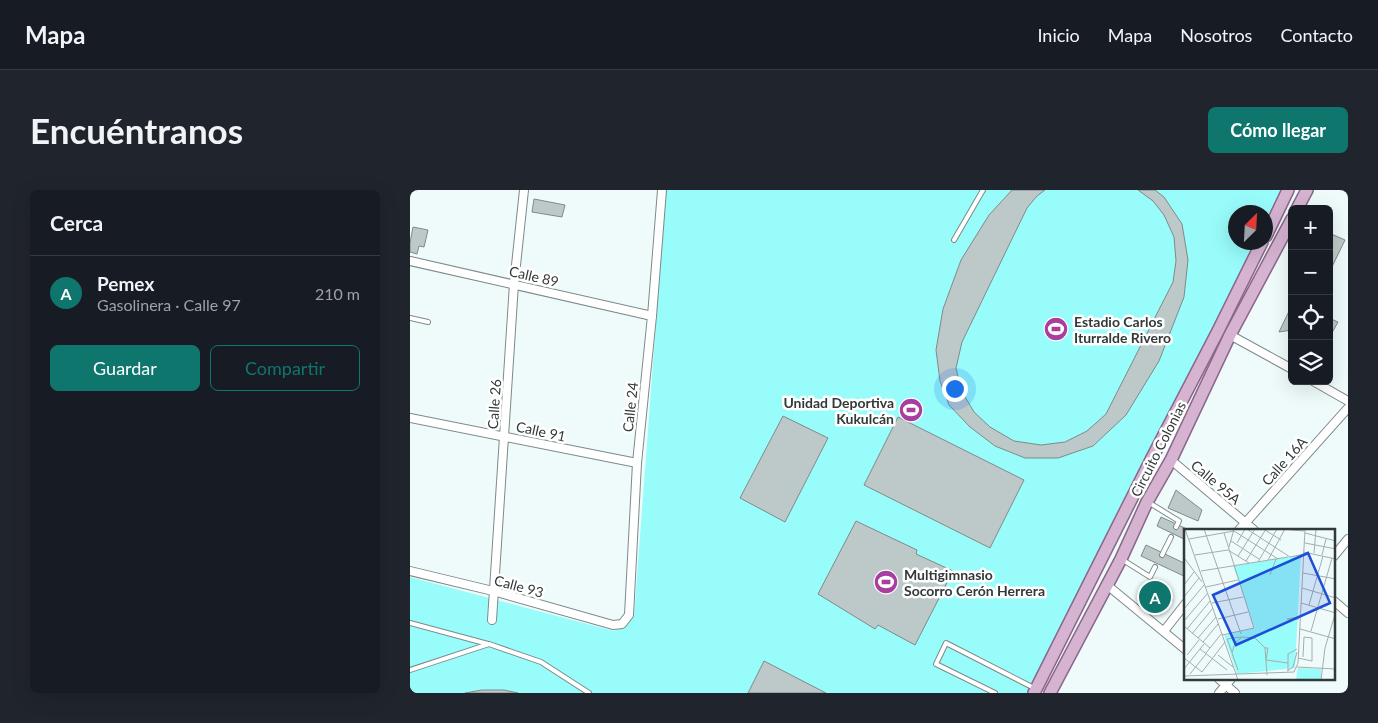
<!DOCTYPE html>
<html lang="es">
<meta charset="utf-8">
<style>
:root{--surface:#171b24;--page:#20242c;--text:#f1f3f6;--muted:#9ea1a6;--line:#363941;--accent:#0f766e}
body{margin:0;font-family:Lato,sans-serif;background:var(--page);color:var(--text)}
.controls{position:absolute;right:15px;top:15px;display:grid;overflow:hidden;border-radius:8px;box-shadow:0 5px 20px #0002}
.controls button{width:45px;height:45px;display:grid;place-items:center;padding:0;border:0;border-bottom:1px solid var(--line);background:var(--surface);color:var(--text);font:25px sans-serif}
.compass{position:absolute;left:818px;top:15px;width:45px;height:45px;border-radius:50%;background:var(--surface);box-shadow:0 5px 20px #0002;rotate:24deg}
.you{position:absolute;left:544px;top:198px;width:18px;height:18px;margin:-12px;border:4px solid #fff;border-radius:50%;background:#1a73e8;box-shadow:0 0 0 8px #1a73e833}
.badge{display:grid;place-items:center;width:32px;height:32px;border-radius:50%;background:var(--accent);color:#fff;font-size:16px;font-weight:700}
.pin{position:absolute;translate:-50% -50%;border:2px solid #fff;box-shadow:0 1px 5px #0006}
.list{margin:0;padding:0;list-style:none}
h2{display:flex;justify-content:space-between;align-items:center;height:65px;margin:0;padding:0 20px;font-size:21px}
h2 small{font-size:16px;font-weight:400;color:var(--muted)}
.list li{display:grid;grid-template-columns:32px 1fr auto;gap:15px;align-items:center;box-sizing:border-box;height:75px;padding:0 20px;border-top:1px solid var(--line)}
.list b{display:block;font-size:19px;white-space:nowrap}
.list p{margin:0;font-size:16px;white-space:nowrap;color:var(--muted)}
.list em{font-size:16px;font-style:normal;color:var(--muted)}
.actions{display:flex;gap:10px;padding:15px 20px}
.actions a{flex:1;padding:11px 0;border:1px solid var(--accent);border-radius:8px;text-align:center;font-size:18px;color:var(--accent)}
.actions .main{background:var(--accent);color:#fff}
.icon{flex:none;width:28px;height:28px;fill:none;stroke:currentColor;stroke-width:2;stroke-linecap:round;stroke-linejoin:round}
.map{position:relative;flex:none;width:938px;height:503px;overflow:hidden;border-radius:8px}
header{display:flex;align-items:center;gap:30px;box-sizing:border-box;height:70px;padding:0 25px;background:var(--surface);border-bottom:1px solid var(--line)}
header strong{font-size:24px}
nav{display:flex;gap:28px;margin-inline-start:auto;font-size:18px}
.intro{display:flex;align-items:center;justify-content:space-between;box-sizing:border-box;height:120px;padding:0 30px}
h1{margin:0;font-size:35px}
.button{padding:12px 22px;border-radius:8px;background:var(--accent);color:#fff;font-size:18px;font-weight:700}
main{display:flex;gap:30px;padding:0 30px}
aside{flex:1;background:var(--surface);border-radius:8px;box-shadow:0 5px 20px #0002}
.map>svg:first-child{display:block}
.green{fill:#98fcfb}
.building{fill:#bdc9c8;stroke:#7f8a8a}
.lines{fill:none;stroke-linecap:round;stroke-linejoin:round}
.lane-casing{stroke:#7e8989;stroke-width:6}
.street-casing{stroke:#7e8989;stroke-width:10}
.primary-casing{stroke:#8a6788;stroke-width:14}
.lane{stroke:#fff;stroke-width:4}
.street{stroke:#fff;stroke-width:8}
.primary{stroke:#d5b3d1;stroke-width:11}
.labels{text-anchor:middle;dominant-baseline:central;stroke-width:5;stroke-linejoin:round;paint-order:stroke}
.street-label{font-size:14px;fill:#333838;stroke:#fff}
.poi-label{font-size:14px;font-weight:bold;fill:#333838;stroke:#fff;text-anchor:start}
.inset-road{fill:none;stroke:#a4adad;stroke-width:1}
.view{fill:#1d4ed8;fill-opacity:0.15;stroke:#1d4ed8;stroke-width:2.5}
.inset-edge{fill:none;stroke:#333838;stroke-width:2.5}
</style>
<header>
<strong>Mapa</strong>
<nav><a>Inicio</a><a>Mapa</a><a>Nosotros</a><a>Contacto</a></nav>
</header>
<div class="intro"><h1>Encuéntranos</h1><a class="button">Cómo llegar</a></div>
<main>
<aside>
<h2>Cerca<small></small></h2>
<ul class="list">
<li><span class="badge">A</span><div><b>Pemex</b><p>Gasolinera · Calle 97</p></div><em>210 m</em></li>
</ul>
<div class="actions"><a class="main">Guardar</a><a>Compartir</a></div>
</aside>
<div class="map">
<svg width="938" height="503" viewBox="0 0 938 503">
<rect width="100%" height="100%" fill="#effbfb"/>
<polygon class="green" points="256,0 873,0 856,35 856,22 826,22 826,52 847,53 620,503 0,503 0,387 204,441 224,426"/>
<g class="building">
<polygon points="602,0 635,0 627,6 617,18 552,152 546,178 551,200 564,222 580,237 604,251 631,255 655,252 677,241 696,224 763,92 766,71 764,47 754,25 743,11 728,0 745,0 754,7 772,34 778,70 774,107 749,171 716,225 683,256 648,268 615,268 585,256 560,237 539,215 530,191 526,160 533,119 551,70 579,25"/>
<polygon points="124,9 155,15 152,27 122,22"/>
<polygon points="3,37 18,40 14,57 9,56 7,64 0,62 0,53"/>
<polygon points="919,43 935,50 919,83"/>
<polygon points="882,115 882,140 869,142"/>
<polygon points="919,128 928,132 919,148"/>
<polygon points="373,226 418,248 375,332 330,308"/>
<polygon points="488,227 614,290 580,358 454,295"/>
<polygon points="766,300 792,320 788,331 758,318"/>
<polygon points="751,327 779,340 776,340 776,350 747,336"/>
<polygon points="446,331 507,360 506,364 543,381 505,455 468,435 465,439 408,404"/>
<polygon points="736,355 776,374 776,387 731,366"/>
<polygon points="740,390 763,410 751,424 728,404"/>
<polygon points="354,471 416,503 338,503"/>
<polygon points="72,500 94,500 108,503 55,503"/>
</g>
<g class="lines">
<g class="lane-casing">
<g id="lane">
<polyline points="544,50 573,0"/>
<polyline points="0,128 18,132"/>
<polyline points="738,312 769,331 766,337"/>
<polyline points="752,365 761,347"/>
<polyline points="713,370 740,387 745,377"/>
<polyline points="0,433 78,454"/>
<polyline points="0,480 79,454 131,472 179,503"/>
<polyline points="585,503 526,474 536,453 624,498"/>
</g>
</g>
<g class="street-casing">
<g id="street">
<polyline points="0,71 242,126"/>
<polyline points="820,145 882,179"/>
<polyline points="903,191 938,211"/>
<polyline points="0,228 227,273"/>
<polyline points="761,270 844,340"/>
<polyline points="829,340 938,218"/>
<polyline points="924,366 938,349"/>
<polyline points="0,381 83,401 203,435 212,434 219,425 227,273 242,126 252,0"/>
<polyline points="697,395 776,460"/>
<polyline points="924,411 938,423"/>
<polyline points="82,430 104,94 114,0"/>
<polyline points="754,441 776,413"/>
<polyline points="809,489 825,503"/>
<polyline points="809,503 821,489"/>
</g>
</g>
<g class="primary-casing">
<g id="primary">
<polyline points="887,19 897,0"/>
<polyline points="856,46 878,0"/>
<polyline points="624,503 742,268 808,141 852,52"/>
<polyline points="640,503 711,369 737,312 761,270 820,145 882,29"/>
</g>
</g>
<use href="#lane" class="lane"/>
<use href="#street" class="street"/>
<use href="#primary" class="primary"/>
</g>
<defs>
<g id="stadium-disc" transform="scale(1.25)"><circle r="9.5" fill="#a73ea0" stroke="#fff"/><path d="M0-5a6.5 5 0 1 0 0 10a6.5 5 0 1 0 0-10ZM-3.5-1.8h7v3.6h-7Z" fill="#fff"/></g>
</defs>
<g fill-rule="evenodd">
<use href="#stadium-disc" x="646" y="139"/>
<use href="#stadium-disc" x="501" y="220"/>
<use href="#stadium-disc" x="476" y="392"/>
</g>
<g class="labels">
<g class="street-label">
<text transform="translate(124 86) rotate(13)">Calle 89</text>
<text transform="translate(84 214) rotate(-86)">Calle 26</text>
<text transform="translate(220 217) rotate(-84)">Calle 24</text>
<text transform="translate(131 241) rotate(12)">Calle 91</text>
<text transform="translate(748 259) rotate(-63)">Circuito Colonias</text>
<text transform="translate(874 271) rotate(-48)">Calle 16A</text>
<text transform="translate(806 292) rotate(40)">Calle 95A</text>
<text transform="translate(109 396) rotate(15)">Calle 93</text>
</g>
<g class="poi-label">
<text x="664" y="131">Estadio Carlos<tspan x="664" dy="16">Iturralde Rivero</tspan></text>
<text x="484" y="212" text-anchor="end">Unidad Deportiva<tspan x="484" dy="16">Kukulcán</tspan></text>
<text x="494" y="384">Multigimnasio<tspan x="494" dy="16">Socorro Cerón Herrera</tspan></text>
</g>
</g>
<g transform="translate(774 339)">
<rect width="151" height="151" fill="#effbfb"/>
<path d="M117,26L111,139L53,145L40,106L71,99L49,37ZM114,139L137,140V151H112Z" fill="#98fcfb"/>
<path class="inset-road" d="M1,0L54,151M20,0L57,105M63,0L106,28L120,25M98,0L120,2M81,1L97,11M121,4L152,12M5,10L50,2L94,30M47,12L75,30M53,14L61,0M121,14L152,20M45,18L50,0M119,23L152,30M130,24L132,0M11,26L44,21L65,34M138,26L142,10M54,27L71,0M1,30L18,53M84,31L101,0M62,32L82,0M74,33L93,0M17,42L104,28M119,44L152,50M86,46L92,30M0,56L10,43M22,58L54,51M118,59L152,69M0,68L15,49M28,74L59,68M117,74L152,84M125,76L139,27M0,80L20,56M34,90L64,83M115,90H103L115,88M0,92L23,65M0,97L26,119M3,100L26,72M116,100L152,110M127,102L148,29M8,105L29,79M38,106L70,99L40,4M14,109L32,88M19,113L34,95M81,119H84L82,131L104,134M16,120L43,141M48,123L43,110L57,108M22,124L38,104M3,126L15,111M34,126L49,138M0,129L18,143M114,129L128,132V109L120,108L119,128M113,138L152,140M0,140L20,115M54,141L48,124L51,114L58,108L71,109L81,119L83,146M103,142L109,138L113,123M104,142V125L113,120M18,143L41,113M6,145L22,125M0,147L110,143L114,134L121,0M137,151L141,119L152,82"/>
<path class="view" d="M124,24L146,74L52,116L29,66Z"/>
<rect width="151" height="151" class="inset-edge"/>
</g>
</svg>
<div class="controls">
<button>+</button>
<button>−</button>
<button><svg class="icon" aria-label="locate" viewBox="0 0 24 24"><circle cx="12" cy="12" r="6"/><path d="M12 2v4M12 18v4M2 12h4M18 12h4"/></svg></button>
<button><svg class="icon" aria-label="layers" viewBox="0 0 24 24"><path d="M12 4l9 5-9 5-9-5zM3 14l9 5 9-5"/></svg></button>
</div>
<svg class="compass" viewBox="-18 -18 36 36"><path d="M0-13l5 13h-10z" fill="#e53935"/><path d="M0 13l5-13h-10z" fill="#9ea1a6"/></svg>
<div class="you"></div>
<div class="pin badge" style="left:745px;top:407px">A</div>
</div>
</main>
